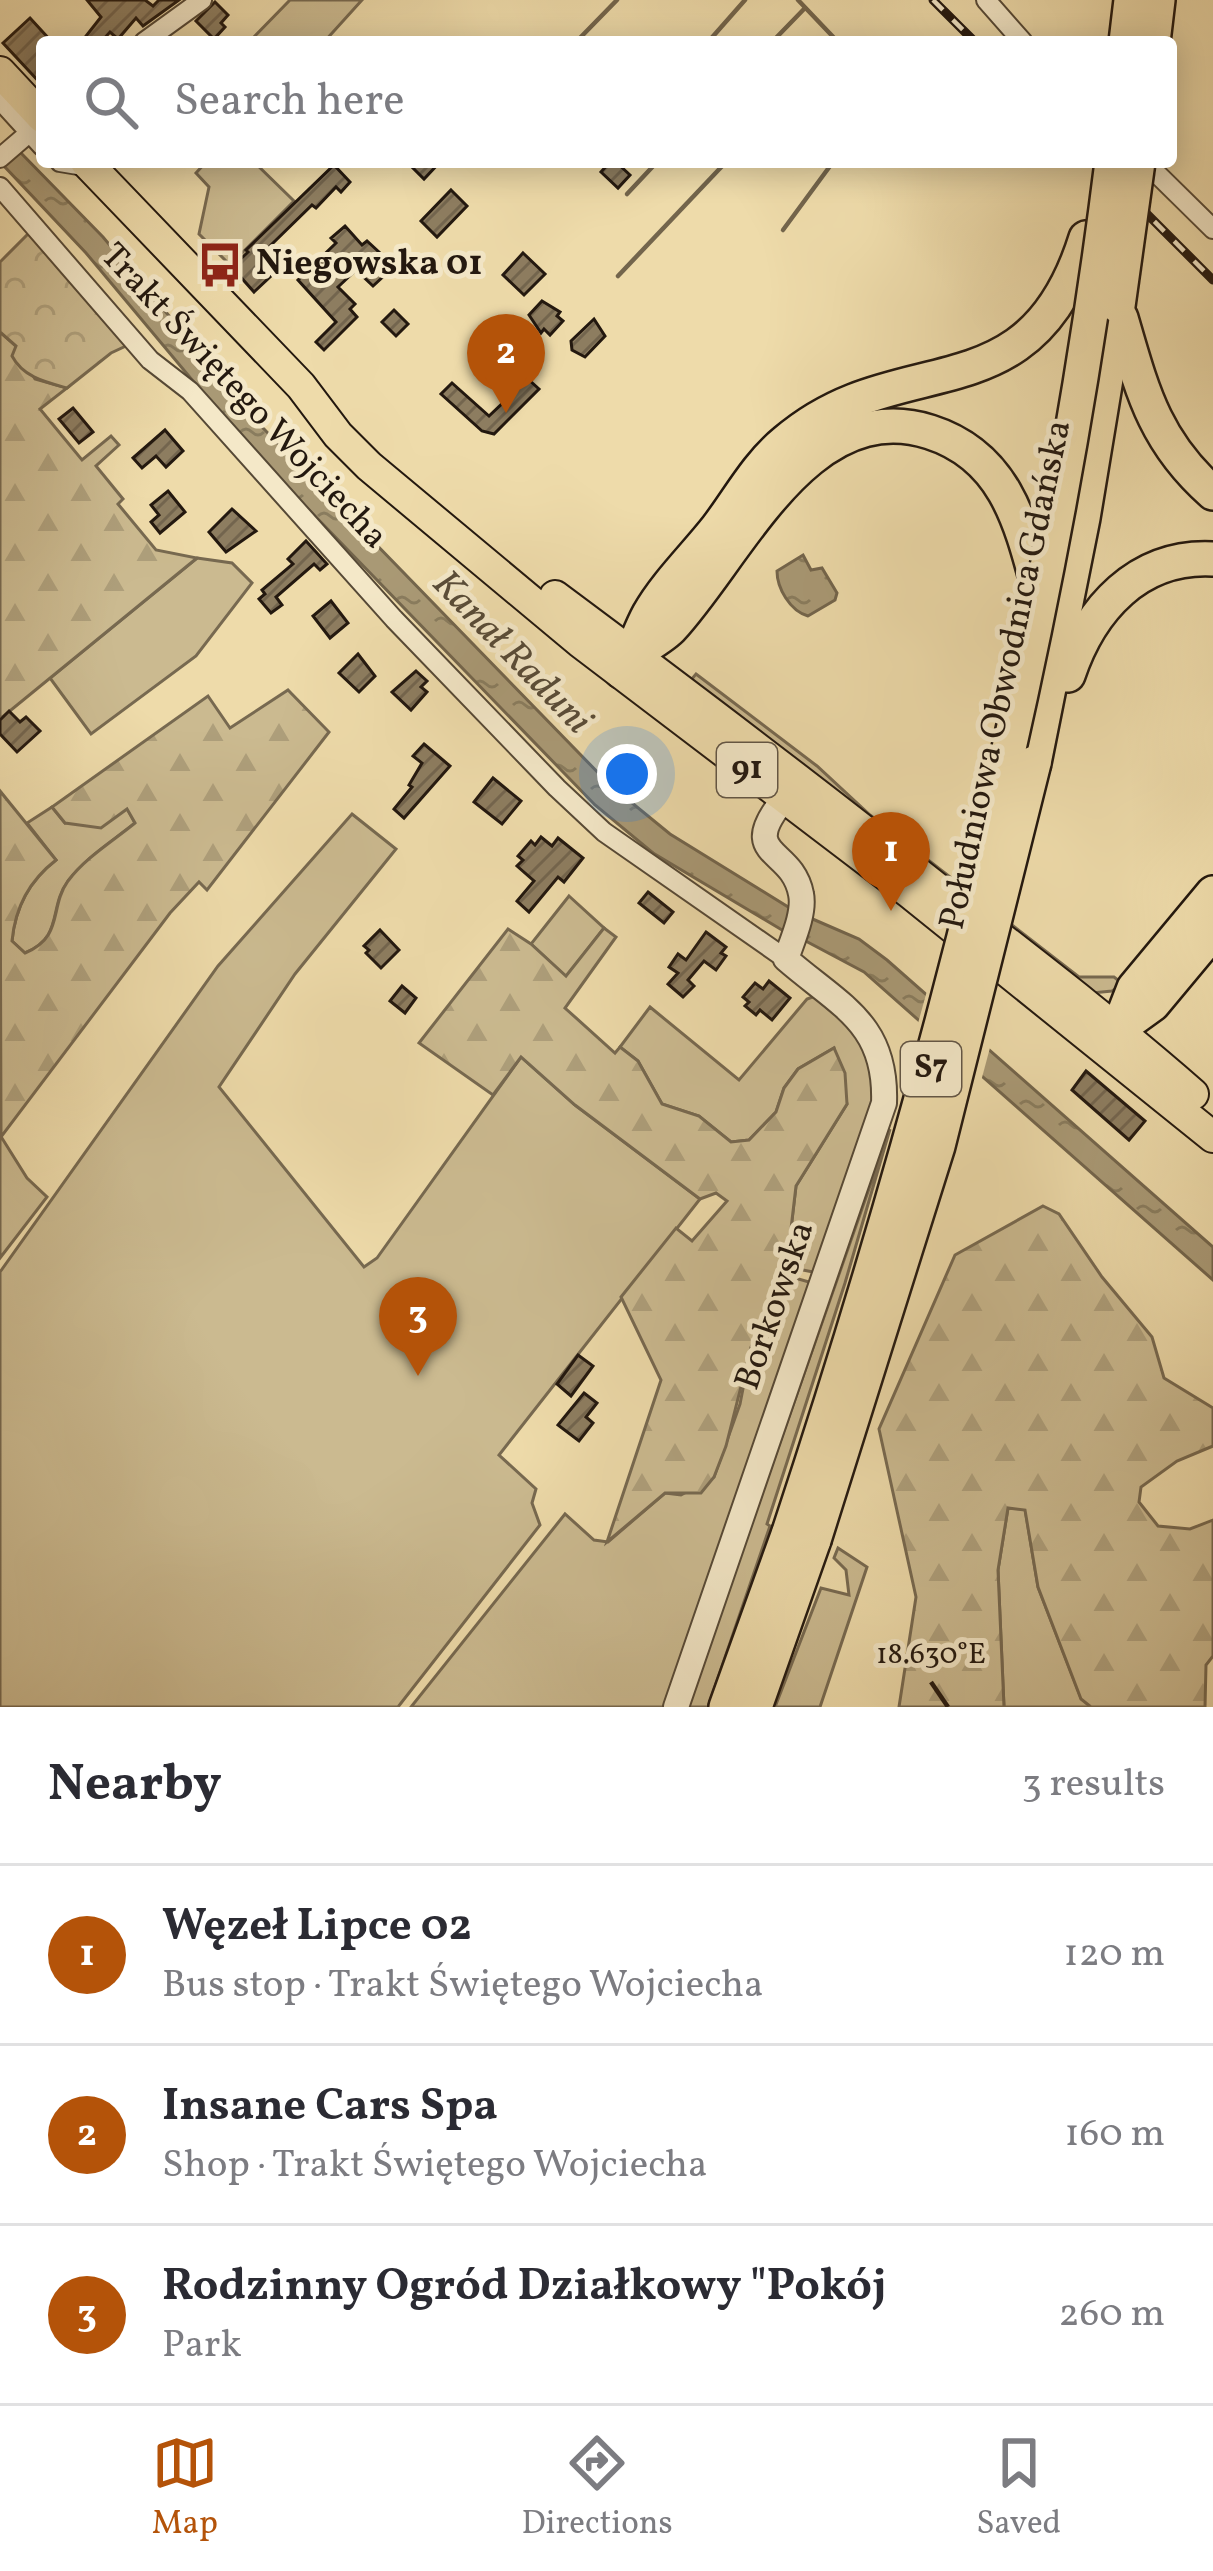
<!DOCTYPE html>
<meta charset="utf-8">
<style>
:root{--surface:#fff;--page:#f2f2f3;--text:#2b2b33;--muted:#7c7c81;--line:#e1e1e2;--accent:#b45309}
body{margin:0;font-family:Vollkorn,serif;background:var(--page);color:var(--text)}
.you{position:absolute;left:627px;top:774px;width:42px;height:42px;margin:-30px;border:9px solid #fff;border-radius:50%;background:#1a73e8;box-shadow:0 0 0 18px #1a73e833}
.badge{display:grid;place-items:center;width:78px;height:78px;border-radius:50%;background:var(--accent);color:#fff;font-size:39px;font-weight:700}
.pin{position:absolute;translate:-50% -99px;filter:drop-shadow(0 3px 6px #0008)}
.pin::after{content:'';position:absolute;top:63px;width:42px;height:36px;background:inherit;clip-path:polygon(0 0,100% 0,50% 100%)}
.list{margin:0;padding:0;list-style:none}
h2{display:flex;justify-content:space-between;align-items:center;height:156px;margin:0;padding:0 48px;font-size:51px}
h2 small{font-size:39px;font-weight:400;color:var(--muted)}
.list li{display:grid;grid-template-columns:78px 1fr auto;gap:36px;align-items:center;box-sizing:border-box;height:180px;padding:0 48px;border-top:3px solid var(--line)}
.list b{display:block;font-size:45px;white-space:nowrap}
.list p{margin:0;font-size:39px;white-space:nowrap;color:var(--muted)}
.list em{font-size:39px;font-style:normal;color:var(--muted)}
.icon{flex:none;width:66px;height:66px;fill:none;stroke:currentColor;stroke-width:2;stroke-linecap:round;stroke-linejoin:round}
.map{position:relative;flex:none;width:1213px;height:1707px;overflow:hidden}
.search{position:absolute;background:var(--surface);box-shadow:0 6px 30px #0003;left:36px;right:36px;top:36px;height:132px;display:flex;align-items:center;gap:30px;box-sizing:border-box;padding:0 42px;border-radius:12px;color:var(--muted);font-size:45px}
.sheet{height:696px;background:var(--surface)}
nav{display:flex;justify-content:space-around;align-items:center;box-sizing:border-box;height:168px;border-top:3px solid var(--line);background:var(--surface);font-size:33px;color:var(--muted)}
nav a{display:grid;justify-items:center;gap:6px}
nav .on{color:var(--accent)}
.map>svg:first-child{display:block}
.green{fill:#cbba90;stroke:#776950;stroke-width:3}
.forest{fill:url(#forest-firs);stroke:#776950;stroke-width:3}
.park{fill:url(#park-crowns);stroke:#776950;stroke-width:3}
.water{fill:url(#water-ripples);stroke:#73654c;stroke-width:3}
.pier{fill:#eedbaa}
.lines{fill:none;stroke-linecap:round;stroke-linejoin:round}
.stream{stroke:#73654c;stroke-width:4.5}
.building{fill:url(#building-hatch);stroke:#23180f;stroke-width:3}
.minor-casing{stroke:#564936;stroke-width:22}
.tertiary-casing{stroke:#564936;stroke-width:28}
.primary-casing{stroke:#23180f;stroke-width:34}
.motorway-casing{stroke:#23180f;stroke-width:38}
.minor{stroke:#f4e8c8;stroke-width:18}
.tertiary{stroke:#f4e8c8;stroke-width:24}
.primary{stroke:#eedbaa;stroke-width:30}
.motorway{stroke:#eedbaa;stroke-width:33}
.rail-casing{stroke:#23180f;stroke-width:9}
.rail{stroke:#f4e8c8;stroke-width:4.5;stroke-dasharray:14;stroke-linecap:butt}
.motorway-bridge-casing{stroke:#23180f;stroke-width:38;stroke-linecap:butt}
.motorway-bridge{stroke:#eedbaa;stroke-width:33}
.ticks{fill:none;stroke:#23180f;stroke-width:4.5}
.labels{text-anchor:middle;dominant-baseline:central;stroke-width:10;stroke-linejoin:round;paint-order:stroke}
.shield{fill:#f4e8c8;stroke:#625646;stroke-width:3}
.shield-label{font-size:33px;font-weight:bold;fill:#23180f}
.poi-label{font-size:36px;font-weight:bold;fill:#23180f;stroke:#f4e8c8;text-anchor:start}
.street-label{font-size:36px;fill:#23180f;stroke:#f4e8c8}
.water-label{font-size:39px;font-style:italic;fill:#594c38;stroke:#f4e8c8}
.ticks-label{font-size:30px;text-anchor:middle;fill:#23180f;stroke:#f4e8c8;stroke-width:10;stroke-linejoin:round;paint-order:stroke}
</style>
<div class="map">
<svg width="1213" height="1707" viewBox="0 0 1213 1707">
<defs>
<pattern id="forest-firs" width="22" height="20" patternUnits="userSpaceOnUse" patternTransform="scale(3)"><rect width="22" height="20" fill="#cbba90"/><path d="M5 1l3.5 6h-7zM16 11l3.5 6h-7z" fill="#ae9f7b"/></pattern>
<pattern id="park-crowns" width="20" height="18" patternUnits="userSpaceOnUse" patternTransform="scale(3)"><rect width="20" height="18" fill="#cbba90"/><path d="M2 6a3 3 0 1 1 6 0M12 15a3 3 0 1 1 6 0" fill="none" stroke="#ae9f7b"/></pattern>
<pattern id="water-ripples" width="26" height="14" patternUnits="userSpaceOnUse" patternTransform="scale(3)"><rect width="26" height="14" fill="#a99975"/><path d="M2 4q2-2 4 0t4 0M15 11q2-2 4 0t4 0" fill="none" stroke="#897c5e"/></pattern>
<pattern id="building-hatch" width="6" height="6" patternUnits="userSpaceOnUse" patternTransform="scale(3)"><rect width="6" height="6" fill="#8d7d60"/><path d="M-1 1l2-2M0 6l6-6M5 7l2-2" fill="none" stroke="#73654e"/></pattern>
</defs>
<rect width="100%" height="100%" fill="#eedbaa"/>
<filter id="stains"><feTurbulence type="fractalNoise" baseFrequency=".00167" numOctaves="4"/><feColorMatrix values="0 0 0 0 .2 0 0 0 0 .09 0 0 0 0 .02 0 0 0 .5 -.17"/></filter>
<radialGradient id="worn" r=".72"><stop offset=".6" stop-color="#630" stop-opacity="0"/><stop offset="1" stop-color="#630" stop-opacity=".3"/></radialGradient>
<g class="green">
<polygon points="290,0 362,0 324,42 249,42"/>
<polygon points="206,162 254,162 294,201 230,265 199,234 209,187 196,173"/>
<polygon points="197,558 232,563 252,583 196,656 91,734 50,678"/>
<polygon points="696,674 817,766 870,815 1079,977 1114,977 1123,984 1112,991 1092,993 691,680"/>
<path d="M52,807L65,823L127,808L135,823C113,841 85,858 68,881C48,908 64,937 25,953L12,941C15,908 30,880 56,860L27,823Z"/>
<polygon points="352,814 396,849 295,974 219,1087 364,1267 377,1258 521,1057 575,1105 700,1199 499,1455 536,1489 532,1503 540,1525 398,1707 0,1707 0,1272 218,966"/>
<polygon points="569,896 604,928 566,977 531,944"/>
<polygon points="818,995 851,1026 875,1072 874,1101 818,1273 798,1269 795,1278 809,1282 812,1289 667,1707 411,1707 565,1514 594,1540 608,1542 665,1493 681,1495 714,1477 740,1404 751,1347 785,1280 796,1186 847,1104 834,1048 798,1069 784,1088 776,1112 749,1140 731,1142 699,1116 662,1104 638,1061 620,1047 650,1007 739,1080 807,999"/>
<polygon points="890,1129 845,1283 767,1524 770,1526 708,1707 687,1707"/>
<polygon points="0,1135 27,1178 47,1197 0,1258"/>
<polygon points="1008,1508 1025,1509 1038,1587 1081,1698 1091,1707 1004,1707 998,1570"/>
<polygon points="838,1548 867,1567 820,1707 775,1707 821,1588 849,1595 846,1570 834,1558"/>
</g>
<g class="forest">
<polygon points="0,332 16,346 35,379 67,388 40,409 82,460 111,436 119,445 96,466 123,499 118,504 156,550 197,558 0,719"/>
<path d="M288,690L329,732L207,890L199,882L170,913L1,1137L0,791L56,860C30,880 15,908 12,941L25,953C64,937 49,908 68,881C85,858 113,841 135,823L127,809L101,828L65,823L52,807L208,696L230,728Z"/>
<polygon points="604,928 616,937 565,1008 615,1053 620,1047 638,1061 662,1104 699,1116 731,1142 749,1140 776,1112 784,1088 798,1069 834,1048 845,1073 847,1104 796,1186 785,1280 751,1347 726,1446 714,1477 701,1493 665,1493 607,1542 661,1380 621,1297 676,1228 692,1241 727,1201 716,1193 700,1199 575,1105 521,1057 493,1095 419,1043 508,929 531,944 566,976"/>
<polygon points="1043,1206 1059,1214 1102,1277 1152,1337 1164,1378 1213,1408 1213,1446 1177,1461 1141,1487 1139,1502 1158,1526 1190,1529 1213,1520 1213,1656 1206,1665 1205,1707 1091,1707 1081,1699 1038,1587 1025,1510 1008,1508 998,1570 1004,1707 899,1707 916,1597 879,1429 955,1255"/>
</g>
<path class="park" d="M31,231L128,345L111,353L67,388C45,382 23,377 12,356L16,346L0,332V262Z"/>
<g class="water">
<polygon points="20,152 103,237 263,428 610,785 670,834 793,910 787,933 653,853 595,805 249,448 86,253 4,166"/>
<path d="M803,555L811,570L822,568L837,593L835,600L808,616C790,611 777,588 777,571Z"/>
<polygon points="808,917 859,939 887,960 1213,1247 1213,1280 864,972 802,939"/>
</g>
<polygon class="pier" points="928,987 991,1044 980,1085 917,1027"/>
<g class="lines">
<g class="stream">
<polyline points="798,0 838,42"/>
<polyline points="576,42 617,0"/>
<polyline points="708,42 745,0"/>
<polyline points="772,42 805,8"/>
<polyline points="627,194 657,162"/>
<polyline points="783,230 833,162"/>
<polyline points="618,276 726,162"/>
</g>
</g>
<g class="building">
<polygon points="87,0 145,0 153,6 159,0 179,0 143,26 136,18 118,39 110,32 101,42 93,42 86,36 101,17"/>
<polygon points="215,2 228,15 221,23 225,27 214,39 196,21"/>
<polygon points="30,18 52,42 42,42 42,85 3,43"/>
<polygon points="407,162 440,162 424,179"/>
<polygon points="610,162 616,162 630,175 618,188 601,172"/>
<polygon points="334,165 350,182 341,192 336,187 316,208 312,205 270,246 260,258 271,276 254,292 238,274 232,278 227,272 248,252 246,250"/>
<polygon points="451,190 467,206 437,237 421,221"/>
<polygon points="345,226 362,245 367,241 379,252 372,260 386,274 373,286 356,270 338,287 355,304 350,309 357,317 324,350 316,342 336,322 298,280 336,243 331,238"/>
<polygon points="523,253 545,274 524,295 503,275"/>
<polygon points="542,301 560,312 557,316 563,321 550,335 544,329 541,333 529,315"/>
<polygon points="394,310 408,324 396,336 382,322"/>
<polygon points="594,319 605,336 585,357 572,350 571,341"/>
<polygon points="528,379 539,389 494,434 482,431 441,394 452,383 489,416"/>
<polygon points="73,408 93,432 79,443 59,419"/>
<polygon points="165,430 183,451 166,467 156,456 142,468 133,458"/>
<polygon points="168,491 185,512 160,533 151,522 159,515 151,505"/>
<polygon points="232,509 256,531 226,552 209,532"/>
<polygon points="306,541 327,564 320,570 314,564 276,597 282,605 271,613 259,599 265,594 262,590 293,564 288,559"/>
<polygon points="331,601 348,623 330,638 313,616"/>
<polygon points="358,654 375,676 359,692 339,673"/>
<polygon points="416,671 427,681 421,687 427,692 411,710 392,692"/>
<polygon points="9,711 20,722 26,717 40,731 17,752 0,734 0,720"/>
<polygon points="424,744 450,766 404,818 394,809 412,787 409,785 422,763 413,756"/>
<polygon points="493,778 521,801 502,824 474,802"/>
<polygon points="541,837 552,846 558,838 583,858 564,882 558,877 529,912 517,901 534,881 517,866 523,860 518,856 531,841 535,845"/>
<polygon points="648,892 673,912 664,923 639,903"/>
<polygon points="380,930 399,950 381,968 366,953 369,950 364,946"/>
<polygon points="706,932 726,947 721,953 726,956 716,970 704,961 688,980 694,986 683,997 668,984 678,973 669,967 678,954 686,960"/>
<polygon points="769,981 790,998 772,1020 760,1010 756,1015 745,1006 749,1002 743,997 755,983 763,989"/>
<polygon points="402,986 416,998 405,1013 390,1001"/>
<polygon points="1086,1071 1145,1121 1129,1140 1072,1090"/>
<polygon points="578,1355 593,1366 571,1396 557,1384"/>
<polygon points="584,1393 597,1403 586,1417 593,1423 579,1441 558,1425"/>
</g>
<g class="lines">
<g class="minor-casing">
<g id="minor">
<polyline points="986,0 1023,42"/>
<polyline points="144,42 202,0"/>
<polyline points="0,100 42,146"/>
<polyline points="0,158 29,133"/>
<polyline points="60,162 90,167"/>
<polyline points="1145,162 1213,229"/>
<polyline points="0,187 150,360 190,391 394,619 557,788 604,832 786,959"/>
</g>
</g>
<g class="tertiary-casing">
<path id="tertiary" d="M676,1707L884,1103C887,1023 840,1006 786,959C792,941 805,913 801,894C792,846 736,858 784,799"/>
</g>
<g class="primary-casing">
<g id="primary">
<polyline points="0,72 42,117"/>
<polyline points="86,162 301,386 338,435 369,466 580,642 910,893 1213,1137"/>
<path d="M555,596C684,692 812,789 938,889C1024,956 1111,1022 1193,1094"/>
</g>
</g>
<g class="motorway-casing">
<g id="motorway">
<polyline points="1126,42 1131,0"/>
<polyline points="1153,42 1158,0"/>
<path d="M1121,318C1142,390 1154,441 1213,493"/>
<path d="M633,654C646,646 661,638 671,628C738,556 807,393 930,432C1008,457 1022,527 1041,597"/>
<path d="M621,671C634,653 638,634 649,614C666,584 695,556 717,528C739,499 757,465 785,442C900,343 1029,421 1086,238"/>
<path d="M1068,675C1090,609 1138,555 1213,559"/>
<polyline points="1034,763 1083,518 1118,306"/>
<polyline points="1118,1029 1134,988 1213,893"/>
<polyline points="1117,1030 1153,1004 1213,932"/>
<polyline points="726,1707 789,1532"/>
<polyline points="755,1707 814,1540"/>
</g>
</g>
<use href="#minor" class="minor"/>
<use href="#tertiary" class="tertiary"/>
<use href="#primary" class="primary"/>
<use href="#motorway" class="motorway"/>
<g class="rail-casing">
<g id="rail">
<polyline points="933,0 975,42"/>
<polyline points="1095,162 1213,280"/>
</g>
</g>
<use href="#rail" class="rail"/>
<g class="motorway-bridge-casing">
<g id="motorway-bridge">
<polyline points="1118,306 1138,162"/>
<path d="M789,1532C937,1086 1054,629 1112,162"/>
<polyline points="814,1540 938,1146 1034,763"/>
</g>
</g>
<use href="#motorway-bridge" class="motorway-bridge"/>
</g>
<path class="ticks" d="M931,1682L948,1707"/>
<defs>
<g id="bus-bare" transform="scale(3.6)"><path d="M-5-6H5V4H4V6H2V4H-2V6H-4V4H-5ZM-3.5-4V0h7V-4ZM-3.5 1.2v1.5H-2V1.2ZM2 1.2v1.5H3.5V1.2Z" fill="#8f2418" stroke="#f4e8c8" stroke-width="2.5" paint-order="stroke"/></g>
</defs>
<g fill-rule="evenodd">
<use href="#bus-bare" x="220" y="265"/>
</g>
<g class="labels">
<g class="shield">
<rect x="717" y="743" width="60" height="54" rx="9"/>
<rect x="901" y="1042" width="60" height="54" rx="9"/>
</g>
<g class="shield-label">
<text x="747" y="770">91</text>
<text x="931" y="1069">S7</text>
</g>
<g class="poi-label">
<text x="256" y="265">Niegowska 01</text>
</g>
<g class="street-label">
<text transform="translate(243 397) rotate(47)">Trakt Świętego Wojciecha</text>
<text transform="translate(1007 675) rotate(-78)">Południowa Obwodnica Gdańska</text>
<text transform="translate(776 1306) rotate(-71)">Borkowska</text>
</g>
<g class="water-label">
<text transform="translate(511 653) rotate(46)">Kanał Raduni</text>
</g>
</g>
<g class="ticks-label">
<text x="931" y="1663">18.630°E</text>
</g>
<rect width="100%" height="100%" filter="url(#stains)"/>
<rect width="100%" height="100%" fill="url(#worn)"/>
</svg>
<div class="you"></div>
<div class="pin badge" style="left:891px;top:911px">1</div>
<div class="pin badge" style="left:506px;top:413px">2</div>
<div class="pin badge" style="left:418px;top:1376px">3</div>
<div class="search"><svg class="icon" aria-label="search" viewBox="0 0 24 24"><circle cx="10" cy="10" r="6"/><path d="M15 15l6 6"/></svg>Search here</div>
</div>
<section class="sheet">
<h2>Nearby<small>3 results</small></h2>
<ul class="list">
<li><span class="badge">1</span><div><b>Węzeł Lipce 02</b><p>Bus stop · Trakt Świętego Wojciecha</p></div><em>120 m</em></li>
<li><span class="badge">2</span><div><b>Insane Cars Spa</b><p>Shop · Trakt Świętego Wojciecha</p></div><em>160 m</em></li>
<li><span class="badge">3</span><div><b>Rodzinny Ogród Działkowy &quot;Pokój</b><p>Park</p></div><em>260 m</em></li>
</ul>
</section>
<nav>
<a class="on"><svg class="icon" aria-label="map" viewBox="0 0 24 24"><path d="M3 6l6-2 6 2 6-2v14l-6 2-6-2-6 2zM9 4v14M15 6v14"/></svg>Map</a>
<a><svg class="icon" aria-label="directions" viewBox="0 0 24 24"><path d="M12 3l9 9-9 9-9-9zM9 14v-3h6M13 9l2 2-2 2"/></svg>Directions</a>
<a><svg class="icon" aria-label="saved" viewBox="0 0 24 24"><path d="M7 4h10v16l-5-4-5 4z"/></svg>Saved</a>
</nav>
